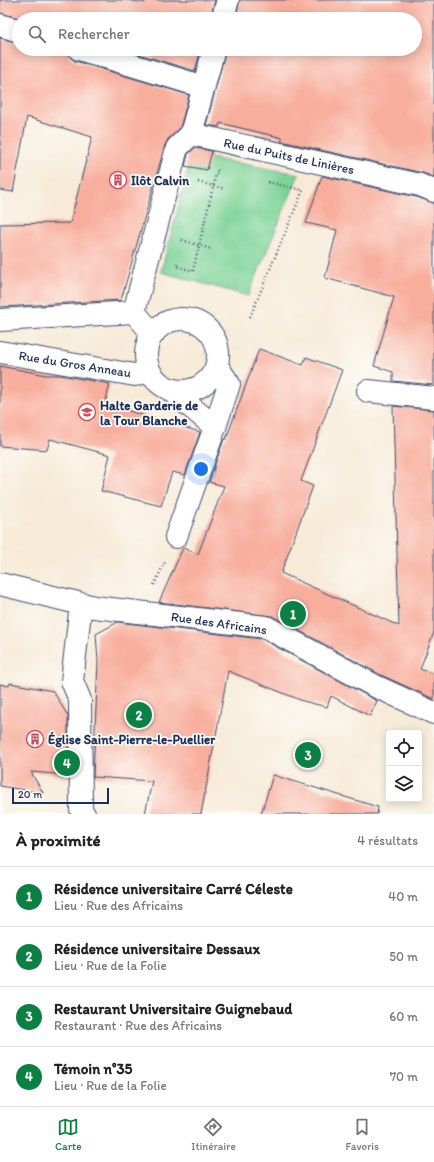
<!DOCTYPE html>
<html lang="fr">
<meta charset="utf-8">
<style>
:root{--surface:#fff;--page:#f6f6f6;--text:#222;--muted:#767676;--line:#e0e0e0;--accent:#0b8043}
body{margin:0;font-family:Itim,sans-serif;background:var(--page);color:var(--text)}
.controls{position:absolute;right:12px;bottom:12px;display:grid;overflow:hidden;border-radius:4px;box-shadow:0 2px 10px #0003}
.controls button{width:36px;height:36px;display:grid;place-items:center;padding:0;border:0;border-bottom:1px solid var(--line);background:var(--surface);color:var(--text);font:20px sans-serif}
.scale{position:absolute;left:12px;bottom:10px;width:97px;box-sizing:border-box;padding-left:4px;border:2px solid #1b2f5e;border-top:0;font-size:11px;line-height:14px;white-space:nowrap;color:#1b2f5e;-webkit-text-stroke:3px #fdfcf7;paint-order:stroke}
.you{position:absolute;left:201px;top:469px;width:14px;height:14px;margin:-10px;border:3px solid #fff;border-radius:50%;background:#1a73e8;box-shadow:0 0 0 6px #1a73e833}
.badge{display:grid;place-items:center;width:26px;height:26px;border-radius:50%;background:var(--accent);color:#fff;font-size:13px;font-weight:700}
.pin{position:absolute;translate:-50% -50%;border:2px solid #fff;box-shadow:0 1px 4px #0006}
.list{margin:0;padding:0;list-style:none}
h2{display:flex;justify-content:space-between;align-items:center;height:52px;margin:0;padding:0 16px;font-size:17px}
h2 small{font-size:13px;font-weight:400;color:var(--muted)}
.list li{display:grid;grid-template-columns:26px 1fr auto;gap:12px;align-items:center;box-sizing:border-box;height:60px;padding:0 16px;border-top:1px solid var(--line)}
.list b{display:block;font-size:15px;white-space:nowrap}
.list p{margin:0;font-size:13px;white-space:nowrap;color:var(--muted)}
.list em{font-size:13px;font-style:normal;color:var(--muted)}
.icon{flex:none;width:22px;height:22px;fill:none;stroke:currentColor;stroke-width:2;stroke-linecap:round;stroke-linejoin:round}
.map{position:relative;flex:none;width:434px;height:814px;overflow:hidden}
.search{position:absolute;background:var(--surface);box-shadow:0 2px 10px #0003;left:12px;right:12px;top:12px;height:44px;display:flex;align-items:center;gap:10px;box-sizing:border-box;padding:0 14px;border-radius:22px;color:var(--muted);font-size:15px}
.sheet{height:292px;background:var(--surface)}
nav{display:flex;justify-content:space-around;align-items:center;box-sizing:border-box;height:56px;border-top:1px solid var(--line);background:var(--surface);font-size:11px;color:var(--muted)}
nav a{display:grid;justify-items:center;gap:2px}
nav .on{color:var(--accent)}
.map>svg:first-child{display:block}
.green{fill:#7dd397;stroke:#4c817a}
.building{fill:#f8ae9d}
.lines{fill:none;stroke-linecap:round;stroke-linejoin:round}
.minor-casing{stroke:#3c4b70;stroke-width:24}
.path{stroke:#3c4b70;stroke-width:2.5;stroke-dasharray:1 3;stroke-linecap:butt}
.minor{stroke:#fff;stroke-width:22}
.labels{text-anchor:middle;dominant-baseline:central;stroke-width:3.5;stroke-linejoin:round;paint-order:stroke}
.street-label{font-size:13px;fill:#1b2f5e;stroke:#fdfcf7}
.poi-label{font-size:13px;font-weight:bold;fill:#1b2f5e;stroke:#fdfcf7;text-anchor:start}
</style>
<div class="map">
<svg width="434" height="814" viewBox="0 0 434 814">
<rect width="100%" height="100%" fill="#fdfcf7"/>
<filter id="ink" filterUnits="userSpaceOnUse"><feTurbulence type="fractalNoise" baseFrequency=".025" numOctaves="2"/><feDisplacementMap in="SourceGraphic" scale="8" xChannelSelector="R" yChannelSelector="G"/><feConvolveMatrix kernelMatrix="1 2 1 2 8 2 1 2 1" color-interpolation-filters="sRGB"/></filter>
<filter id="wash" filterUnits="userSpaceOnUse"><feTurbulence type="fractalNoise" baseFrequency=".012" numOctaves="4" result="noise"/><feDisplacementMap in="SourceGraphic" scale="16" xChannelSelector="R" yChannelSelector="G"/><feGaussianBlur stdDeviation="0.9" result="paint"/><feColorMatrix in="noise" values="0 0 0 0 0 0 0 0 0 0 0 0 0 0 0 0 0 1.4 0 .05"/><feComposite in="paint" operator="in"/></filter>
<g filter="url(#wash)">
<rect width="100%" height="100%" fill="#f7ead7"/>
<polygon class="green" points="192,155 299,174 248,296 161,272"/>
<g id="blocks">
<g class="building">
<polygon points="0,0 126,0 145,3 145,0 215,0 210,19 23,19 0,13"/>
<polygon points="240,0 434,0 434,177 423,173 281,141 283,138 220,123 219,127 206,125 226,49 415,49 415,19 235,19"/>
<polygon points="0,38 19,43 19,49 67,49 70,57 75,61 189,95 180,128 168,139 165,145 121,300 0,307 0,224 70,223 92,137 27,117 13,192 0,190"/>
<polygon points="122,49 201,49 195,71"/>
<polygon points="195,148 212,151 207,170 185,166 188,154"/>
<polygon points="322,176 416,197 434,203 434,385 393,381 393,372 374,366 394,297 325,278 337,230 306,223"/>
<polygon points="259,349 303,365 306,357 342,370 301,481 313,486 281,573 399,626 393,406 434,410 434,632 420,669 434,674 434,699 381,675 272,616 159,602 183,548 198,554 224,486 209,482 224,439 226,439"/>
<polygon points="0,366 46,375 60,375 110,384 105,404 200,432 185,475 172,472 161,506 101,491 110,455 50,439 47,450 0,446"/>
<polygon points="118,622 262,639 377,701 370,716 331,696 327,707 303,701 228,671 201,814 145,814 152,781 93,777 98,661 96,634"/>
<polygon points="10,683 53,691 68,716 68,775 31,772 43,793 0,786 0,684 9,686"/>
<polygon points="273,775 378,807 377,814 261,814"/>
</g>
</g>
</g>
<g filter="url(#ink)">
<use href="#blocks" fill-opacity="0" stroke="#3c4b70" stroke-width="1"/>
<g class="lines">
<g class="minor-casing">
<g id="minor">
<polyline points="222,19 228,0"/>
<polyline points="0,25 19,31"/>
<polyline points="79,49 204,87"/>
<polyline points="214,49 191,134 420,185 434,191"/>
<circle cx="182" cy="355" r="36"/>
<polyline points="0,320 134,312"/>
<polyline points="153,334 134,312 177,148 191,134"/>
<polyline points="0,352 135,375 149,371"/>
<polyline points="169,389 215,427 176,537"/>
<polyline points="368,391 434,398"/>
<polyline points="215,427 229,384 217,366"/>
<polyline points="0,584 94,607 266,627 375,686 434,713"/>
<polyline points="81,604 72,681 80,700 81,810 84,814"/>
</g>
</g>
<g class="path">
<polyline points="198,182 225,189"/>
<polyline points="268,182 302,190"/>
<polyline points="182,240 211,249"/>
<polyline points="177,264 176,266 193,271 217,170 218,171"/>
<polyline points="250,317 303,190"/>
<polyline points="154,585 165,562"/>
</g>
<use href="#minor" class="minor"/>
</g>
</g>
<defs>
<g id="building-ring" transform="scale(0.9)"><circle r="9.5" fill="#fdfcf7" stroke="#d1495b" stroke-width="1.5"/><path d="M-4-6H4V6H1V3H-1V6H-4ZM-2.5-4.3h1.7v1.8h-1.7ZM.8-4.3h1.7v1.8H.8ZM-2.5-1h1.7V.8h-1.7ZM.8-1h1.7V.8H.8Z" fill="#d1495b"/></g>
<g id="school-ring" transform="scale(0.9)"><circle r="9.5" fill="#fdfcf7" stroke="#d1495b" stroke-width="1.5"/><path d="M0-5L7-2L0 1L-7-2ZM-4 1L0 2.5L4 1V4Q0 6-4 4Z" fill="#d1495b"/></g>
</defs>
<g fill-rule="evenodd">
<use href="#building-ring" x="118" y="180"/>
<use href="#school-ring" x="87" y="412"/>
<use href="#building-ring" x="35" y="739"/>
</g>
<g class="labels">
<g class="street-label">
<text transform="translate(289 156) rotate(12)">Rue du Puits de Linières</text>
<text transform="translate(75 364) rotate(9)">Rue du Gros Anneau</text>
<text transform="translate(219 623) rotate(8)">Rue des Africains</text>
</g>
<g class="poi-label">
<text x="131" y="180">Ilôt Calvin</text>
<text x="100" y="405">Halte Garderie de<tspan x="100" dy="15">la Tour Blanche</tspan></text>
<text x="48" y="739">Église Saint-Pierre-le-Puellier</text>
</g>
</g>
</svg>
<div class="controls">
<button><svg class="icon" aria-label="locate" viewBox="0 0 24 24"><circle cx="12" cy="12" r="6"/><path d="M12 2v4M12 18v4M2 12h4M18 12h4"/></svg></button>
<button><svg class="icon" aria-label="layers" viewBox="0 0 24 24"><path d="M12 4l9 5-9 5-9-5zM3 14l9 5 9-5"/></svg></button>
</div>
<div class="scale">20 m</div>
<div class="you"></div>
<div class="pin badge" style="left:293px;top:614px">1</div>
<div class="pin badge" style="left:139px;top:715px">2</div>
<div class="pin badge" style="left:308px;top:755px">3</div>
<div class="pin badge" style="left:67px;top:763px">4</div>
<div class="search"><svg class="icon" aria-label="search" viewBox="0 0 24 24"><circle cx="10" cy="10" r="6"/><path d="M15 15l6 6"/></svg>Rechercher</div>
</div>
<section class="sheet">
<h2>À proximité<small>4 résultats</small></h2>
<ul class="list">
<li><span class="badge">1</span><div><b>Résidence universitaire Carré Céleste</b><p>Lieu · Rue des Africains</p></div><em>40 m</em></li>
<li><span class="badge">2</span><div><b>Résidence universitaire Dessaux</b><p>Lieu · Rue de la Folie</p></div><em>50 m</em></li>
<li><span class="badge">3</span><div><b>Restaurant Universitaire Guignebaud</b><p>Restaurant · Rue des Africains</p></div><em>60 m</em></li>
<li><span class="badge">4</span><div><b>Témoin n°35</b><p>Lieu · Rue de la Folie</p></div><em>70 m</em></li>
</ul>
</section>
<nav>
<a class="on"><svg class="icon" aria-label="map" viewBox="0 0 24 24"><path d="M3 6l6-2 6 2 6-2v14l-6 2-6-2-6 2zM9 4v14M15 6v14"/></svg>Carte</a>
<a><svg class="icon" aria-label="directions" viewBox="0 0 24 24"><path d="M12 3l9 9-9 9-9-9zM9 14v-3h6M13 9l2 2-2 2"/></svg>Itinéraire</a>
<a><svg class="icon" aria-label="saved" viewBox="0 0 24 24"><path d="M7 4h10v16l-5-4-5 4z"/></svg>Favoris</a>
</nav>
